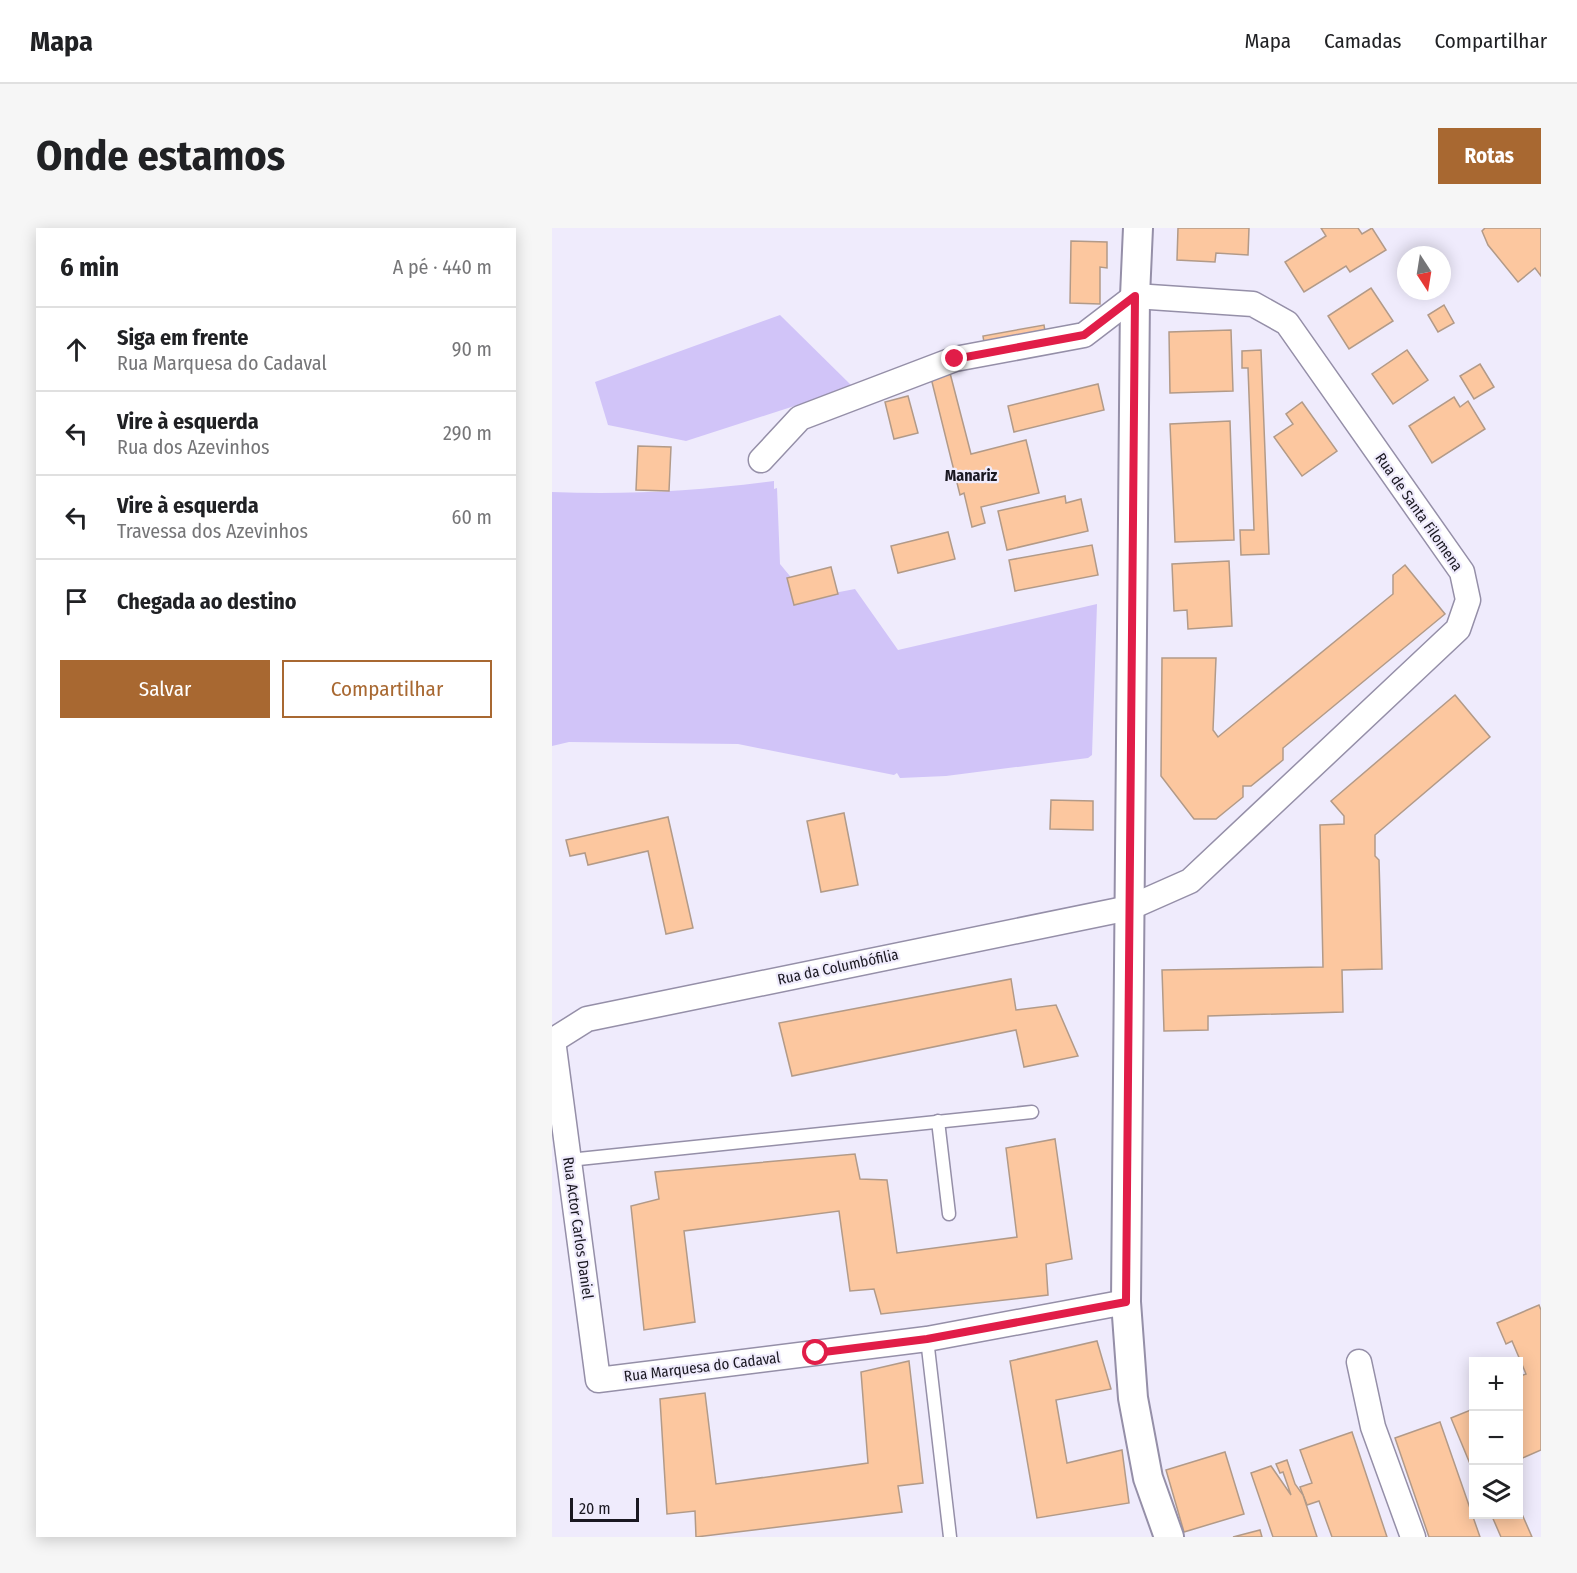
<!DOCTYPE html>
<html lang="pt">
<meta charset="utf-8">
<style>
:root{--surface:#fff;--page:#f6f6f6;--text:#202124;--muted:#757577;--line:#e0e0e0;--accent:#a86831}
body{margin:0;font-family:"Fira Sans Condensed",sans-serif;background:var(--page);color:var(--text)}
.controls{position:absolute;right:18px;bottom:18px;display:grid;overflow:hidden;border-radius:0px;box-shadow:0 3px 15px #0003}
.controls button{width:54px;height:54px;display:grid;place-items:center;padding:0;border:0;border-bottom:2px solid var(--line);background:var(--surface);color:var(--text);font:30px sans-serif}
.compass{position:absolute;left:845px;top:18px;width:54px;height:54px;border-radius:50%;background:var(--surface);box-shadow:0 3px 15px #0003;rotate:168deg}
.scale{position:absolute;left:18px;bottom:15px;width:69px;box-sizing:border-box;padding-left:6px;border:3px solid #1a1821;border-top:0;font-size:16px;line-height:21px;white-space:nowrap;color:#1a1821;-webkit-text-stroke:4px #efebfc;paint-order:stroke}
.stop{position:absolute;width:18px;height:18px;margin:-14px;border:4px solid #e11d48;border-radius:50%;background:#fff}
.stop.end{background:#e11d48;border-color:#fff;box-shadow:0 2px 6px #0008}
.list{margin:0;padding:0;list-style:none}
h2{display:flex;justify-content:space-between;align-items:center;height:78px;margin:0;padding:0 24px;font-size:26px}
h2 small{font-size:20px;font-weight:400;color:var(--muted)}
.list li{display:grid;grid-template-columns:39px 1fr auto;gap:18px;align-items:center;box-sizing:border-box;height:84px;padding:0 24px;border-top:2px solid var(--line)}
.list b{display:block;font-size:22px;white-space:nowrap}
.list p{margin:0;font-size:20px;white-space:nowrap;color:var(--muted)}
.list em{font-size:20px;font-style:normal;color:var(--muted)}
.actions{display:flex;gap:12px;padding:18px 24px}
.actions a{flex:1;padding:14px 0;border:2px solid var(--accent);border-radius:0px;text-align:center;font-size:21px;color:var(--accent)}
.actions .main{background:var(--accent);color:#fff}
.icon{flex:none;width:33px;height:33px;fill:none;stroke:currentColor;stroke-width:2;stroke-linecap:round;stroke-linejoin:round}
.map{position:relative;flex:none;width:989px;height:1309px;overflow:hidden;border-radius:0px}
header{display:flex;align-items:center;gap:36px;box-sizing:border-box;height:84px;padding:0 30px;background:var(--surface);border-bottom:2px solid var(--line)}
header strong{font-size:28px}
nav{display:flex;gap:33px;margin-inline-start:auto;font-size:21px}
.intro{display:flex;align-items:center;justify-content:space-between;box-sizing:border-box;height:144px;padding:0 36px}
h1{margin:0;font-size:42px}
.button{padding:15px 27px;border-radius:0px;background:var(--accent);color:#fff;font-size:21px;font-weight:700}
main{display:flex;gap:36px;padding:0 36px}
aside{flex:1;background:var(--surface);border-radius:0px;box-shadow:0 3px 15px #0003}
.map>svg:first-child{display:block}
.green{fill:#d1c4f8}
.building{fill:#fcc79f;stroke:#b29a88;stroke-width:1.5}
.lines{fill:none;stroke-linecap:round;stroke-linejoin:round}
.service-casing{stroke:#958fa8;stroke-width:15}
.minor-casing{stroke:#958fa8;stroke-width:27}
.tertiary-casing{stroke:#958fa8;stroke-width:32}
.service{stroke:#fff;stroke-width:12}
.minor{stroke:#fff;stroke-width:24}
.tertiary{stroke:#fff;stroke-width:28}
.route{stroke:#e11d48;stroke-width:8}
.labels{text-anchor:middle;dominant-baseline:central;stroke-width:4.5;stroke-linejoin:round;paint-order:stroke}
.street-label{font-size:15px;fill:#1a1821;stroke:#efebfc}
.neighbourhood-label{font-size:16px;font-weight:bold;fill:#1a1821;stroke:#efebfc}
</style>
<header>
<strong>Mapa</strong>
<nav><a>Mapa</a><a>Camadas</a><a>Compartilhar</a></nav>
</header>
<div class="intro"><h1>Onde estamos</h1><a class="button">Rotas</a></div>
<main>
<aside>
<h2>6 min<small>A pé · 440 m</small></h2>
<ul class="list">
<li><svg class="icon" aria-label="ahead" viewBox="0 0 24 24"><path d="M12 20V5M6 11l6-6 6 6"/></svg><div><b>Siga em frente</b><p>Rua Marquesa do Cadaval</p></div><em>90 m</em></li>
<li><svg class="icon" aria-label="left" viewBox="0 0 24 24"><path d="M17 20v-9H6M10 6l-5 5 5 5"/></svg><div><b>Vire à esquerda</b><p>Rua dos Azevinhos</p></div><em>290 m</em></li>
<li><svg class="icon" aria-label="left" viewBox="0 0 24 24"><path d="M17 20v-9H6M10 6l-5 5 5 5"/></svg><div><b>Vire à esquerda</b><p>Travessa dos Azevinhos</p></div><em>60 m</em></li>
<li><svg class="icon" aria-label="arrive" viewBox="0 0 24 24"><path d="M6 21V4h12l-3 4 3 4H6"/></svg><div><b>Chegada ao destino</b></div></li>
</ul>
<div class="actions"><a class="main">Salvar</a><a>Compartilhar</a></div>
</aside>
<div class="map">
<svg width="989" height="1309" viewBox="0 0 989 1309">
<rect width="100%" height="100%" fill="#efebfc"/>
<g class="green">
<polygon points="228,87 301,159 134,213 56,197 43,154"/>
<path d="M222,253V261L225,260L228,336L256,370L303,361L346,422L545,376L540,527L536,530L394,548L348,550L345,545L342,547L186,516L17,514L0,518V264C74,267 148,263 222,253Z"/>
</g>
<g class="building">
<polygon points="626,0 697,0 696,27 664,25 663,34 625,32"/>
<polygon points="769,0 806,0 810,6 820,0 834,22 798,44 794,38 752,64 733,34 774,8"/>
<polygon points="933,0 989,0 989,48 983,40 966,54 936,17 930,3"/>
<polygon points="519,13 555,14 555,40 548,39 548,76 518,75"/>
<polygon points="819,60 841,93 797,121 776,88"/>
<polygon points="892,77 902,95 886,104 876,87"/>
<polygon points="492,97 494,110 433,121 431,108"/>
<polygon points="679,102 681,163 618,165 617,104"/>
<polygon points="709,122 717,326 689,327 688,302 702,302 696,140 690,140 690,123"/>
<polygon points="855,122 876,152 841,176 820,146"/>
<polygon points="928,136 942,159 922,171 908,148"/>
<polygon points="398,145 419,226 474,212 487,265 429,279 433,295 420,299 412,265 408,267 379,150"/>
<polygon points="546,156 552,182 462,204 456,178"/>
<polygon points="356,168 366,205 342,211 333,174"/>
<polygon points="902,169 908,179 916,173 933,201 880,235 857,198"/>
<polygon points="750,174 785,223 750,248 722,209 741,196 734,186"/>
<polygon points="678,193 682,312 623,314 618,196"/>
<polygon points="86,218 119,219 117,263 84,262"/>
<polygon points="513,268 514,275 529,271 536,303 455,322 446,283"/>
<polygon points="396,304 403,331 346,345 339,318"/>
<polygon points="540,317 546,347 463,363 457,332"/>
<polygon points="677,333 680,398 636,401 635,382 622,383 620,336"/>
<polygon points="853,337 893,386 731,520 731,532 699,558 691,558 691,569 664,591 642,591 609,548 610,430 664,430 661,502 666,509 841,366 841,347"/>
<polygon points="279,339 286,366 242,377 235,350"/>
<polygon points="903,467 938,509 823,607 823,628 827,632 830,741 790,742 791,784 656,788 656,802 612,803 610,742 771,739 768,597 792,596 792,588 779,573"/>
<polygon points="499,572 541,573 541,602 498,601"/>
<polygon points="292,585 306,657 269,664 255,593"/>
<polygon points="116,589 141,700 114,706 96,623 36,637 33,625 18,628 14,612"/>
<polygon points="459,751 464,782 504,777 526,828 472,839 464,802 240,848 227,795"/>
<polygon points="503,911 520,1031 494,1036 496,1067 329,1086 322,1061 298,1063 287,983 132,1003 143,1094 92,1102 79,978 107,971 103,944 303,926 308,951 335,952 345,1025 465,1009 454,920"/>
<polygon points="987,1077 989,1082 989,1222 966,1232 966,1185 970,1184 966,1176 966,1149 974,1146 960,1113 954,1116 945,1095"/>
<polygon points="545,1113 559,1161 504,1172 515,1235 570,1222 577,1275 485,1290 458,1133"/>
<polygon points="357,1133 371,1255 346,1258 350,1284 144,1309 143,1283 115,1286 108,1171 153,1165 164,1256 316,1235 309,1144"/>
<polygon points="921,1181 921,1243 899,1190"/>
<polygon points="888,1194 928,1309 877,1309 843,1210"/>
<polygon points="800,1204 835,1309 780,1309 767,1273 755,1277 748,1259 760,1255 748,1222"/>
<polygon points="673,1224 692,1286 632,1304 614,1242"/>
<polygon points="735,1232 743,1256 751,1267 765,1309 721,1309 699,1245 719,1238 739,1267 731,1244 728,1245 724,1236"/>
<polygon points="966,1277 980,1309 949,1309 939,1286 966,1286"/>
<polygon points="708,1302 710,1309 681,1309"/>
</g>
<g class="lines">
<g class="service-casing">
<g id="service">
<polyline points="386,893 397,986"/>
<polyline points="17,932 480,884"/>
<polyline points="375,1111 398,1309"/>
</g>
</g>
<g class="minor-casing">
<g id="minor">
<polyline points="1,812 46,1152 375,1111 574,1074"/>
<polyline points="0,813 35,791 577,680 638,653 906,401 916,372 910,344 735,95 701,76 583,68 532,107 403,131 248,190 209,232"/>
<polyline points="807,1134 821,1199 861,1309"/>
</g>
</g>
<g class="tertiary-casing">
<polyline id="tertiary" points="586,0 583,68 574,1074 581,1170 596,1250 617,1309"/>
</g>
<use href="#service" class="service"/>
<use href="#minor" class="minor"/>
<use href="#tertiary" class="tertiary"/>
</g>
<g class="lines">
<polyline class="route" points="264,1125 375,1111 574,1074 583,68 532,107 403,131"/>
</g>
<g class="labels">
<g class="street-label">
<text transform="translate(867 284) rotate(55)">Rua de Santa Filomena</text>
<text transform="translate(286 739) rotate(-12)">Rua da Columbófilia</text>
<text transform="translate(26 1000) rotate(82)">Rua Actor Carlos Daniel</text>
<text transform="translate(150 1139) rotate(-7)">Rua Marquesa do Cadaval</text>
</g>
<g class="neighbourhood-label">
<text x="419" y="247">Manariz</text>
</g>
</g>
</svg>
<div class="controls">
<button>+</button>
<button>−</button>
<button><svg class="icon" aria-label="layers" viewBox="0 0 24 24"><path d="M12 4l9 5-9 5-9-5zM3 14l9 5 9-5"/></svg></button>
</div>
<svg class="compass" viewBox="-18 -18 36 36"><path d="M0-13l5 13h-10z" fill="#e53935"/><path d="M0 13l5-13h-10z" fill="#757577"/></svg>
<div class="scale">20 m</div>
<div class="stop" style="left:264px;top:1125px"></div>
<div class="stop end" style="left:403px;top:131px"></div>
</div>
</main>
